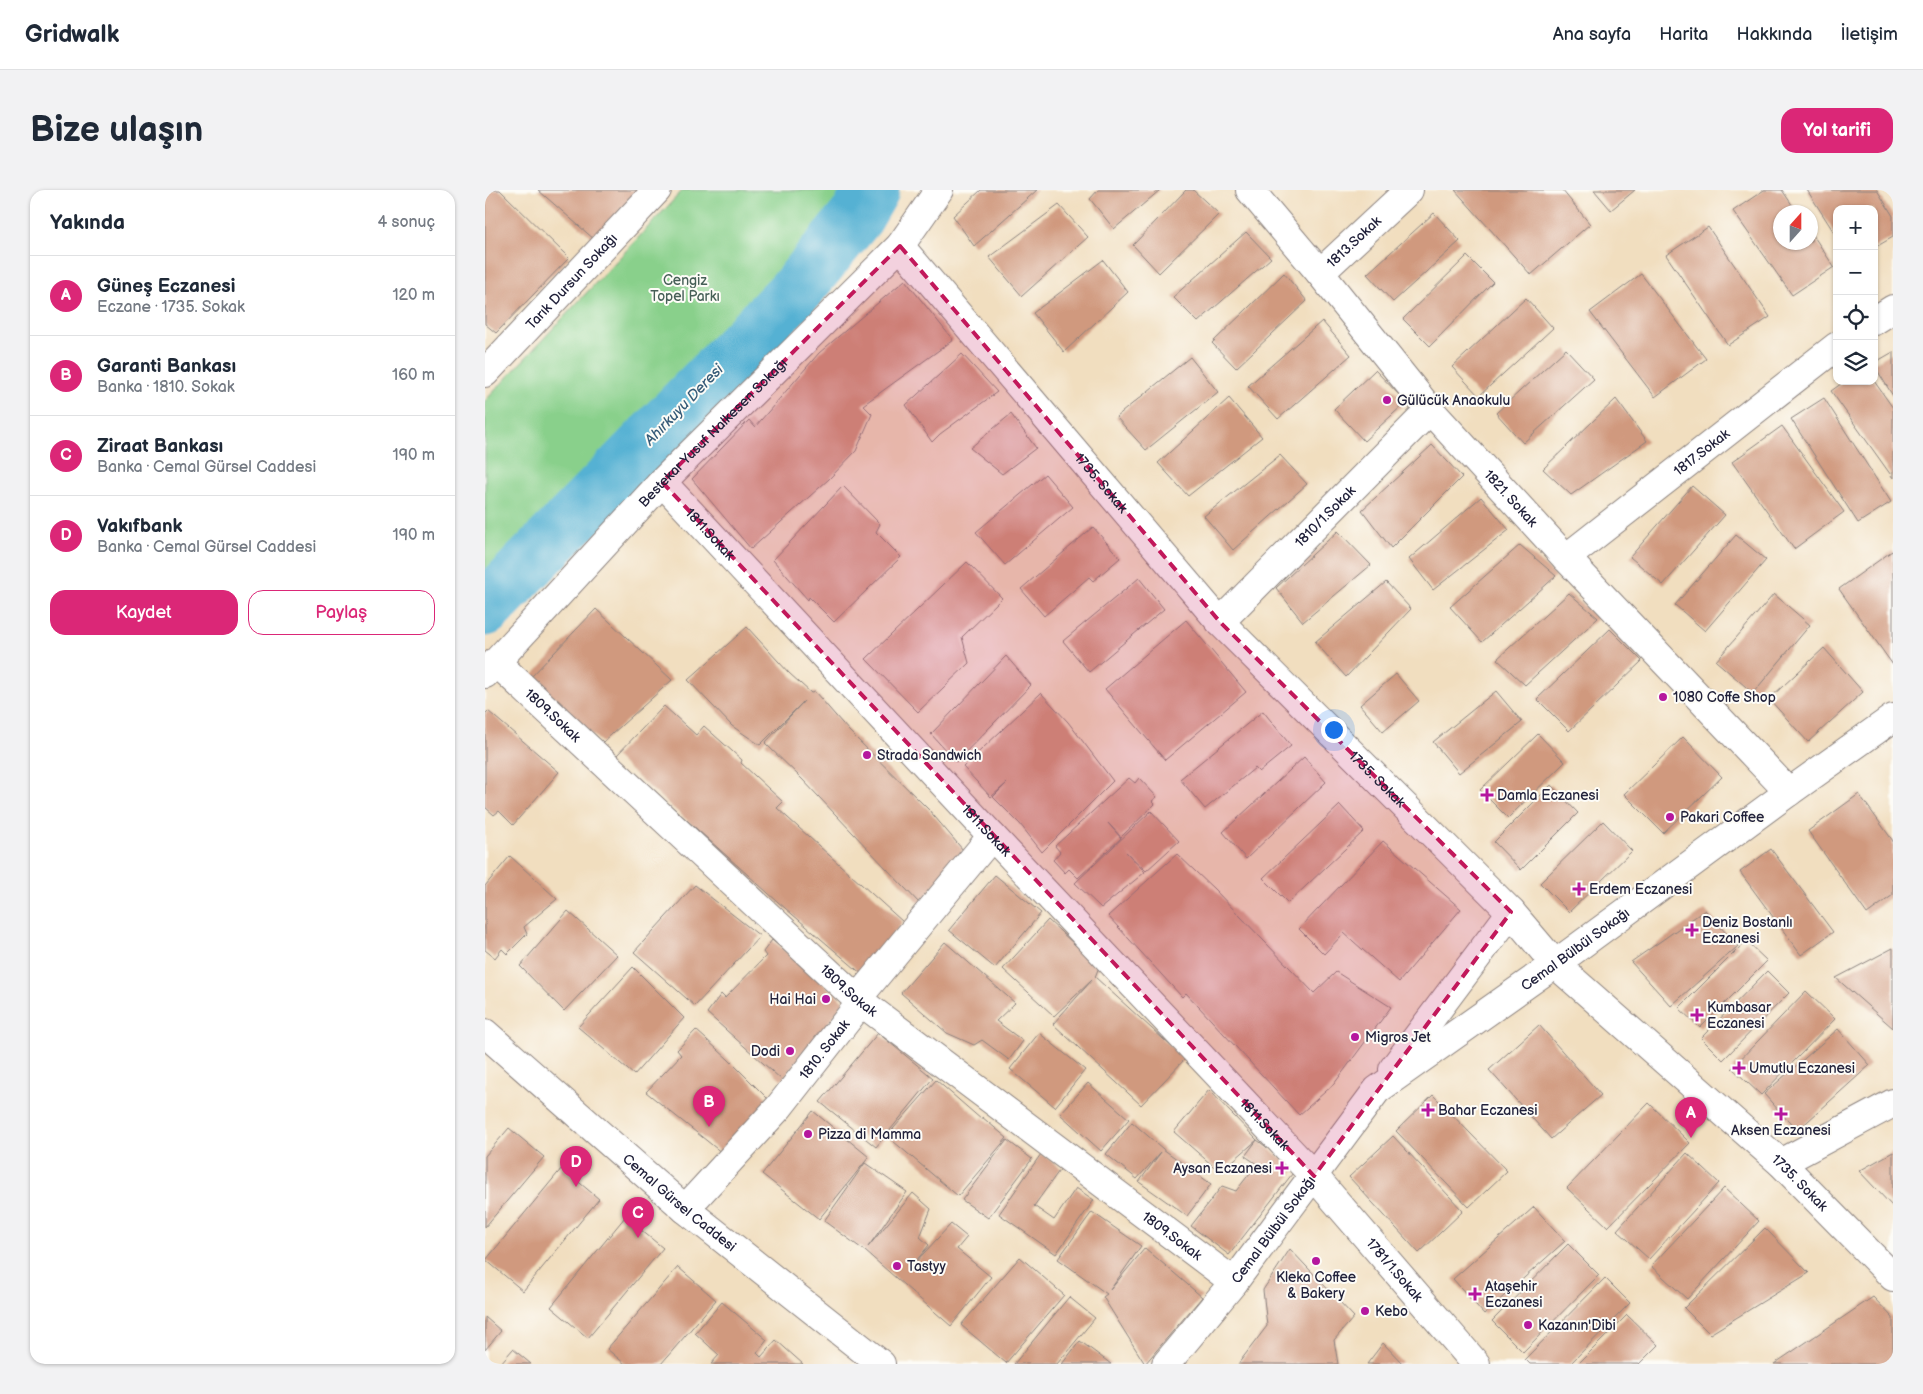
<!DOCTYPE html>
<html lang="tr">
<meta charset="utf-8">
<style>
:root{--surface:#fff;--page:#f2f2f3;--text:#1f2937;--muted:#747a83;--line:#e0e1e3;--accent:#db2777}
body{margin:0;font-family:"Balsamiq Sans",sans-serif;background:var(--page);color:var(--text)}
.controls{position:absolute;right:15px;top:15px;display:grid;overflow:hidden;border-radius:10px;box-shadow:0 1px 4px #0004}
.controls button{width:45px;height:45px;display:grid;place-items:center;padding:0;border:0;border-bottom:1px solid var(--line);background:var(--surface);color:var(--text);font:25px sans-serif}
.compass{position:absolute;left:1288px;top:15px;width:45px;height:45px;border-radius:50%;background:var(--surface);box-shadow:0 1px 4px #0004;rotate:21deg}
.you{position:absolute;left:848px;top:539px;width:18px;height:18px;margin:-12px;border:4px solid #fff;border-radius:50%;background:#1a73e8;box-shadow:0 0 0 8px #1a73e833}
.badge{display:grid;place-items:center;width:32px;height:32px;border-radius:50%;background:var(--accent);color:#fff;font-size:16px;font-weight:700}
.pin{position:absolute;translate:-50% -41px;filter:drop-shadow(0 1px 2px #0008)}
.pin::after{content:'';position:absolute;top:26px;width:18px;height:15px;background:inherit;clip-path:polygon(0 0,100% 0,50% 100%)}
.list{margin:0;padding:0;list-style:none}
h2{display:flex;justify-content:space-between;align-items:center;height:65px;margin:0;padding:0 20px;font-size:21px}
h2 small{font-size:16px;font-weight:400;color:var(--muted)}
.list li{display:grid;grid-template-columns:32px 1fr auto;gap:15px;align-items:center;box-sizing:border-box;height:80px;padding:0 20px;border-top:1px solid var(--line)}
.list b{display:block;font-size:19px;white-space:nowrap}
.list p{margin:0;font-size:16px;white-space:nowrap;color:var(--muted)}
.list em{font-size:16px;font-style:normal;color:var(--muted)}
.actions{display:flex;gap:10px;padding:15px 20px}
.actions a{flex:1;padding:11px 0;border:1px solid var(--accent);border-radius:15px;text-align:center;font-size:18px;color:var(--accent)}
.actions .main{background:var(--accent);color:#fff}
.icon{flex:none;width:28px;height:28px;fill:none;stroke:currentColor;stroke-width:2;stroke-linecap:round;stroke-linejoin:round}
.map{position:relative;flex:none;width:1408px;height:1174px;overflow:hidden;border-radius:15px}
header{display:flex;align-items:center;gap:30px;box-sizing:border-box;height:70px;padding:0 25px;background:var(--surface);border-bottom:1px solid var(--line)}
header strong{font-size:24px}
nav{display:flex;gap:28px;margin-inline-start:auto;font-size:18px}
.intro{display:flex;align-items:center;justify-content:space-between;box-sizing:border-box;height:120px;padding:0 30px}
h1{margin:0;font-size:35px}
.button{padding:12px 22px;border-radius:15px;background:var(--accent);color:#fff;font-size:18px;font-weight:700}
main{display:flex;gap:30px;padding:0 30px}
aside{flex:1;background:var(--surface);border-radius:15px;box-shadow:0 1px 4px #0004}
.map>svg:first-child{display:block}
.green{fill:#89d08b;stroke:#567963}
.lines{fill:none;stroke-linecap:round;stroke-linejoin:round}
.river{stroke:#55b1d3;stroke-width:55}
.building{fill:#d0997e}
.minor-casing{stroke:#8a807d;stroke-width:30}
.minor{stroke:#fff;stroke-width:28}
.marked{fill:#c2185b;fill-opacity:0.2;stroke:#c2185b;stroke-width:4;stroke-dasharray:10 6;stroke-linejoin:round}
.poi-dot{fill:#b5179e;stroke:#fdfcf7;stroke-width:2}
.labels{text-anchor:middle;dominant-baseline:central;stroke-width:4;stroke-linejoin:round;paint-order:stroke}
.street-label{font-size:14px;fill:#22223b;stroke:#fdfcf7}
.park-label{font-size:14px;fill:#465f57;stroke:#fdfcf7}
.poi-label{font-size:14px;fill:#22223b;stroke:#fdfcf7;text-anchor:start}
.water-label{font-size:15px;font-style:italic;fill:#365b78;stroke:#fdfcf7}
</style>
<header>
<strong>Gridwalk</strong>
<nav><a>Ana sayfa</a><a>Harita</a><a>Hakkında</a><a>İletişim</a></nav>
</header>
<div class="intro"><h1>Bize ulaşın</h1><a class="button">Yol tarifi</a></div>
<main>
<aside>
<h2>Yakında<small>4 sonuç</small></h2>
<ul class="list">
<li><span class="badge">A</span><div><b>Güneş Eczanesi</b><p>Eczane · 1735. Sokak</p></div><em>120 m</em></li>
<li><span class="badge">B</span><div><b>Garanti Bankası</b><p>Banka · 1810. Sokak</p></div><em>160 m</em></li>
<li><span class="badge">C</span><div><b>Ziraat Bankası</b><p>Banka · Cemal Gürsel Caddesi</p></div><em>190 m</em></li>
<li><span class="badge">D</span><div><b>Vakıfbank</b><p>Banka · Cemal Gürsel Caddesi</p></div><em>190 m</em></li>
</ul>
<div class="actions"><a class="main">Kaydet</a><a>Paylaş</a></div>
</aside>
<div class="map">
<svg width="1408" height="1174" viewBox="0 0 1408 1174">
<rect width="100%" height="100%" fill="#fdfcf7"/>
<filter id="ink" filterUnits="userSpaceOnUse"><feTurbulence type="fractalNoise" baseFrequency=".02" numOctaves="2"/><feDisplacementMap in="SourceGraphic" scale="10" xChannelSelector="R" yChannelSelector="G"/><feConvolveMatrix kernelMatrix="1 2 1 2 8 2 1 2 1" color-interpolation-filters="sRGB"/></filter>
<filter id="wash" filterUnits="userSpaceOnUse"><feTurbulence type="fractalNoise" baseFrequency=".0096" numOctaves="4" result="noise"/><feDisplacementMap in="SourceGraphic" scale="20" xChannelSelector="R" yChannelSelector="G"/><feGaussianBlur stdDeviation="1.12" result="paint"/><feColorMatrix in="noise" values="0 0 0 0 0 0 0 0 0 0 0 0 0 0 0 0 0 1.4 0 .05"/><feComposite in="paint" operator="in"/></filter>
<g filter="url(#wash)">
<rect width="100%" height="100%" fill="#f1debf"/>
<polygon class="green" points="198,0 369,0 365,8 249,147 0,390 0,211"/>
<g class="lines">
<polyline class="river" points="0,419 312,99 372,26 387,0"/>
</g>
<g id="blocks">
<g class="building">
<polygon points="3,0 15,0 84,68 11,143 0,134 0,4"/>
<polygon points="53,0 154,0 110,50"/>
<polygon points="496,0 552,0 489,56 468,26"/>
<polygon points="613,0 675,0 629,39 605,9"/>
<polygon points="701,0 708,0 734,24 674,83 648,55"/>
<polygon points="970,0 1077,0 1105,34 1046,85"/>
<polygon points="1109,0 1150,0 1126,20"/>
<polygon points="1279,0 1297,0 1312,22 1296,22 1296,52 1326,52 1326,42 1349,77 1307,105 1248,21"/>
<polygon points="1322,0 1392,0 1408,26 1408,47 1389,58 1389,19 1352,19 1352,47"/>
<polygon points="574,15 603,47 537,106 504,67"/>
<polygon points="949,23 975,51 908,112 882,84"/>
<polygon points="1223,37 1285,127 1243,155 1181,65"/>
<polygon points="761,42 786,68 713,132 688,107"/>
<polygon points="982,66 1008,92 945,156 918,129"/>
<polygon points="618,70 643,102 579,162 548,123"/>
<polygon points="799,83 822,111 751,178 727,153"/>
<polygon points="1156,84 1221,169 1170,207 1105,122"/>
<polygon points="420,90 468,150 378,215 387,224 371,261 344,289 266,359 207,289 264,230 270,237 334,163"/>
<polygon points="1041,108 1068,138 994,206 967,177"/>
<polygon points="837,131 866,165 793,229 763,196"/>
<polygon points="1081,159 1109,189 1038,253 1011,223"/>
<polygon points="1408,162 1408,206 1389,175 1389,173"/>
<polygon points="477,164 512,202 455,244 447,252 421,215"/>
<polygon points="705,167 733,202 661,260 631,227"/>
<polygon points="890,180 921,212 879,251 849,219"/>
<polygon points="1360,191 1389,191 1408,218 1408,288 1346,201"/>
<polygon points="744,208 777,247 703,306 673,273"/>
<polygon points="1339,208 1406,312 1373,333 1306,229"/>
<polygon points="1131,209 1162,251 1086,305 1058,279"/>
<polygon points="526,224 551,258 517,284 485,258"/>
<polygon points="1297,236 1359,322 1309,359 1247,272"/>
<polygon points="947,255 977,287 906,358 877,320"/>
<polygon points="795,265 822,294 748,360 719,326"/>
<polygon points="560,284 588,317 520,375 491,342"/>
<polygon points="358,296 395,334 391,342 416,367 349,432 324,407 323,410 288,370"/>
<polygon points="1207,296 1240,325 1178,395 1145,367"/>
<polygon points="996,307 1024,340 948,400 924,369"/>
<polygon points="608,337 635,368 608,391 604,387 559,426 536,399"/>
<polygon points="853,341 886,375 818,432 791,398"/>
<polygon points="1251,345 1281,370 1220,441 1190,415"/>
<polygon points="1035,355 1071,386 997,452 965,417"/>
<polygon points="1407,361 1408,363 1408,475 1354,399"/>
<polygon points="482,372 517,408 477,447 484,473 433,522 381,469"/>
<polygon points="654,388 679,419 604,482 578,451"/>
<polygon points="901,392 926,419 861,487 830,452"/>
<polygon points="1084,403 1113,428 1040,495 1012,469"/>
<polygon points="1289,404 1325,435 1268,503 1231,471"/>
<polygon points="111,419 187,490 117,553 45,488"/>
<polygon points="701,430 761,502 680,570 620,499"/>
<polygon points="262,437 304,483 326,503 330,502 364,541 444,620 478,660 435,714 317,589 280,553 319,511 275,555 247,536 203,490"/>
<polygon points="1125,439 1157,471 1084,541 1052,509"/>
<polygon points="1339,458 1378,502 1323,552 1284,509"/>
<polygon points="521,466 546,495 471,572 446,544"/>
<polygon points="911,484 934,511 898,542 875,515"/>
<polygon points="1011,501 1037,532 974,583 948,552"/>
<polygon points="556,503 583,532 628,591 557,662 535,634 508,607 522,593 506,607 478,577"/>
<polygon points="179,516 211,545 219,536 257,570 256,573 298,612 292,618 418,732 378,785 293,712 204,632 130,567"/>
<polygon points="3,521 74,582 28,635 14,621 9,625 0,617 0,524"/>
<polygon points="778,521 806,556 774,582 770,578 720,619 695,589"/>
<polygon points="1053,544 1080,572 1023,628 995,600"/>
<polygon points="1198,547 1237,587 1178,643 1139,604"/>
<polygon points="819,567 841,592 761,669 738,642"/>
<polygon points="644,588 650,593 654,588 672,607 667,611 670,614 636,647 623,633 636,648 593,688 584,679 580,683 568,670 575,662 570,656"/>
<polygon points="1066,595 1093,623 1036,680 1009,652"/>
<polygon points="1374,604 1408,651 1408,705 1382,724 1323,641"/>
<polygon points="855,615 879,641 803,713 778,688"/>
<polygon points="666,621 694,651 661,681 641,662 660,682 616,718 590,693"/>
<polygon points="1118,631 1147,661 1084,722 1055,693"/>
<polygon points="898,651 976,719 914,792 859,743 839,764 814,739"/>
<polygon points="1286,659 1348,742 1316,765 1255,682"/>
<polygon points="692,664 729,699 829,803 851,782 906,817 849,894 814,925 701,803 697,807 623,726"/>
<polygon points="25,666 72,709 39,737 42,744 22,764 17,759 10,768 0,760 0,696"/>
<polygon points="510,685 556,723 510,778 464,740"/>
<polygon points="210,695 275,746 210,816 149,762"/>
<polygon points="1220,720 1253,756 1186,816 1146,772"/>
<polygon points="83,721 132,765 79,821 35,776"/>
<polygon points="563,730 614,777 610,787 700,869 656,915 568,834 607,790 569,826 518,779"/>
<polygon points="287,750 360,812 297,890 222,823 236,804 240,808 281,766 278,762"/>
<polygon points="1261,751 1282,771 1215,838 1194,818"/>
<polygon points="460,752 530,813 511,831 538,851 524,870 497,850 489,855 462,843 416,803"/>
<polygon points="1408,758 1408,838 1351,788"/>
<polygon points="148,777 199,828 149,885 93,837"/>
<polygon points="1282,781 1304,803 1238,870 1216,848"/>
<polygon points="1321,801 1350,829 1276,905 1247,878"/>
<polygon points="1054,835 1116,905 1066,949 1004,880"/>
<polygon points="1353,839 1385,875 1312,941 1279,904"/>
<polygon points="211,840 243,869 286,912 237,963 161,902 196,865 192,860"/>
<polygon points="393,843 448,888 391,957 335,912"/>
<polygon points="554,843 600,880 570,917 525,879"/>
<polygon points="451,890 497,930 497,927 522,948 473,1006 402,946"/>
<polygon points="603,893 644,929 616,961 575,924"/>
<polygon points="724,900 772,950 735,982 689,942"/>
<polygon points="948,905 1022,981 984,1017 911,941"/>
<polygon points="1164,913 1205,953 1123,1037 1082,998"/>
<polygon points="328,921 384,967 334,1029 277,984"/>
<polygon points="647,932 678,959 726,994 702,1026 654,992 676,962 652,989 621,964"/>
<polygon points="24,938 59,967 0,1037 0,966"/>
<polygon points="908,946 978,1021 934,1063 864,987"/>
<polygon points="522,950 547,969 503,1028 477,1010"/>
<polygon points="772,950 811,979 744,1065 706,1036 737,996 751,1001 772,974 760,966"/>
<polygon points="1408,962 1408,1017 1374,981"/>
<polygon points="1202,963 1234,993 1164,1069 1132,1040"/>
<polygon points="556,964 576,978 549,1016 569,1030 591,998 609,1010 571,1064 514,1024"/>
<polygon points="380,973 422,1002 383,1057 428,1003 446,1019 435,1047 444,1055 426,1077 466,1034 482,1047 472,1059 506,1087 466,1136 380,1061 339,1031"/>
<polygon points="77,978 114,1009 38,1101 1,1070"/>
<polygon points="1239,998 1274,1031 1202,1109 1166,1076"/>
<polygon points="1049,1017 1080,1051 999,1124 968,1089"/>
<polygon points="607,1022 656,1056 625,1100 660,1058 717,1107 660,1174 618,1107 622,1104 573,1069"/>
<polygon points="140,1027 178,1058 103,1148 66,1117"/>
<polygon points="1280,1038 1324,1083 1225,1144 1199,1118"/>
<polygon points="1083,1054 1114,1085 1038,1162 1007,1131"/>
<polygon points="805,1059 869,1127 849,1150 853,1174 753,1174 782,1136 778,1100"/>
<polygon points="535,1067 579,1105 521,1173 476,1135"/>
<polygon points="193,1077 231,1110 176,1174 140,1174 122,1159"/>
<polygon points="1120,1088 1145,1113 1085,1174 1045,1174 1040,1169"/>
<polygon points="584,1107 610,1128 572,1174 529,1174"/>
<polygon points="1388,1107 1408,1128 1408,1174 1289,1174"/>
<polygon points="237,1112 282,1150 272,1163 276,1167 291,1150 318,1174 226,1174 234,1165 210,1143"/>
<polygon points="1142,1125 1173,1155 1154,1174 1093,1174"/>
<polygon points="0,1127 16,1141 0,1160"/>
<polygon points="595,1151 626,1174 577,1174"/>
<polygon points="898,1153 918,1174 882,1174"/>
<polygon points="28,1159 46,1174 15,1174"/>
</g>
</g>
</g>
<g filter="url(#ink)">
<use href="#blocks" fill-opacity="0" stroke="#8a807d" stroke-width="1"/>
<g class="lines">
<g class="minor-casing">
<g id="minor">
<path id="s1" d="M765,0L835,83L945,220L1081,368L1304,602"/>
<path id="s2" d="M415,56L735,432L1026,722L1070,774L1296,973L1408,1087"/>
<path id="s3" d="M835,83L924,0"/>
<polyline points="1389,131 1408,119"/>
<path id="s4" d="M0,183L172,0"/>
<path id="s5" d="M177,292L507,646L829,986L991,1174"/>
<path id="s6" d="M1081,368L1352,156"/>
<path id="s7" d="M735,432L945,220"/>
<path id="s8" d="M11,472L372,809L749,1092"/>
<path id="s9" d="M0,484L177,292L415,56L454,0"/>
<path id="s10" d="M0,843L200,1019L396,1174"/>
<polyline points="908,879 1026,722"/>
<polyline points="1296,973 1408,913"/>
<path id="s11" d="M200,1019L294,917L370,820L372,809L507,646"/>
<path id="s12" d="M681,1174L749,1092L892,900L1070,774L1304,602L1408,528"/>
</g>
</g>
<use href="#minor" class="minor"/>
</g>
</g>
<path class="marked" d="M415,56L735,432L1026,722L829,986L177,292Z"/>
<g class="poi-dot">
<circle cx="902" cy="210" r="5"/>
<circle cx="1178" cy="507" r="5"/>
<circle cx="382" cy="565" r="5"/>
<path d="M999.5 597.5h5v5h5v5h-5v5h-5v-5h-5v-5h5z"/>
<circle cx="1185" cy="627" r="5"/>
<path d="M1091.5 691.5h5v5h5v5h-5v5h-5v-5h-5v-5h5z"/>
<path d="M1204.5 732.5h5v5h5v5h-5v5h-5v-5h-5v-5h5z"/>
<circle cx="341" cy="809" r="5"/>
<path d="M1209.5 817.5h5v5h5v5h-5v5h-5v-5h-5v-5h5z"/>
<circle cx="870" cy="847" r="5"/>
<circle cx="305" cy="861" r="5"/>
<path d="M1251.5 870.5h5v5h5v5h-5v5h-5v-5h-5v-5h5z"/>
<path d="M940.5 912.5h5v5h5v5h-5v5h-5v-5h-5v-5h5z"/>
<path d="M1293.5 916.5h5v5h5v5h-5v5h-5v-5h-5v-5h5z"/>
<circle cx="323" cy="944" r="5"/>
<path d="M794.5 970.5h5v5h5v5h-5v5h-5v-5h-5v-5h5z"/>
<circle cx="831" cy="1071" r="5"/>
<circle cx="412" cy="1076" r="5"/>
<path d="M987.5 1096.5h5v5h5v5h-5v5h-5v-5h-5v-5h5z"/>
<circle cx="880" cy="1121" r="5"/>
<circle cx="1043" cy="1135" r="5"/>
</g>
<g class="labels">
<g class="street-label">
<text stroke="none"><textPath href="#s3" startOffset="46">1813.Sokak</textPath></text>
<text stroke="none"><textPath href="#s4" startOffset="126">Tarık Dursun Sokağı</textPath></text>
<text stroke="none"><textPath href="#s9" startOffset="332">Bestekar Yusuf Nalkesen Sokağı</textPath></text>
<text stroke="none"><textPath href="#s6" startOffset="172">1817.Sokak</textPath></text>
<text stroke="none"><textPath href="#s2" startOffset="311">1735. Sokak</textPath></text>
<text stroke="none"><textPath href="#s1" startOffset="404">1821. Sokak</textPath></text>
<text stroke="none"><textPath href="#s7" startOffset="149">1810/1.Sokak</textPath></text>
<text stroke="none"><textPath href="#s5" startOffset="71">1811.Sokak</textPath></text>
<text stroke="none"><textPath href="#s8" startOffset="78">1809.Sokak</textPath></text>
<text stroke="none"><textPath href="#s2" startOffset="716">1735. Sokak</textPath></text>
<text stroke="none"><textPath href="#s5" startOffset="476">1811.Sokak</textPath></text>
<text stroke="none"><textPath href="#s12" startOffset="589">Cemal Bülbül Sokağı</textPath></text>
<text stroke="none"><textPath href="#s8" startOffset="482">1809.Sokak</textPath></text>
<text stroke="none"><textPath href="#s11" startOffset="212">1810. Sokak</textPath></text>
<text stroke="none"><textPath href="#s5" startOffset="881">1811.Sokak</textPath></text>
<text stroke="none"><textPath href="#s2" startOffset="1301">1735. Sokak</textPath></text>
<text stroke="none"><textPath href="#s10" startOffset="258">Cemal Gürsel Caddesi</textPath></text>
<text stroke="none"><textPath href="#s12" startOffset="172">Cemal Bülbül Sokağı</textPath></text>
<text stroke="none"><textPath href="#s8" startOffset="888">1809.Sokak</textPath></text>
<text stroke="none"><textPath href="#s5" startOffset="1076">1781/1.Sokak</textPath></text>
</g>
<g class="park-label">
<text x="200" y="90">Cengiz<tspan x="200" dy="16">Topel Parkı</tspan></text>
</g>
<g class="poi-label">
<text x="912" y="210">Gülücük Anaokulu</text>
<text x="1188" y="507">1080 Coffe Shop</text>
<text x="392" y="565">Strada Sandwich</text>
<text x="1012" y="605">Damla Eczanesi</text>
<text x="1195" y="627">Pakari Coffee</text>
<text x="1104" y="699">Erdem Eczanesi</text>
<text x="1217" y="732">Deniz Bostanlı<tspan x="1217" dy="16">Eczanesi</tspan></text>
<text x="331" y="809" text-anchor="end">Hai Hai</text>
<text x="1222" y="817">Kumbasar<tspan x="1222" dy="16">Eczanesi</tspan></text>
<text x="880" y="847">Migros Jet</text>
<text x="295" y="861" text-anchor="end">Dodi</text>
<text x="1264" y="878">Umutlu Eczanesi</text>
<text x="953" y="920">Bahar Eczanesi</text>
<text x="1296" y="940" text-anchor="middle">Aksen Eczanesi</text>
<text x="333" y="944">Pizza di Mamma</text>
<text x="787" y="978" text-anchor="end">Aysan Eczanesi</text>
<text x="422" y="1076">Tastyy</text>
<text x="831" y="1087" text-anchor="middle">Kleka Coffee<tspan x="831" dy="16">&amp; Bakery</tspan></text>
<text x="1000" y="1096">Ataşehir<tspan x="1000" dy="16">Eczanesi</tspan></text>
<text x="890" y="1121">Kebo</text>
<text x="1053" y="1135">Kazanın'Dibi</text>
</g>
<g class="water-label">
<text transform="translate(199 215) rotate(-46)">Ahırkuyu Deresi</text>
</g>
</g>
</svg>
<div class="controls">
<button>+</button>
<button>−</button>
<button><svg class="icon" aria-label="locate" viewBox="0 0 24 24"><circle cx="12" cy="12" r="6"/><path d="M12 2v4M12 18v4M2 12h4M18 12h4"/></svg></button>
<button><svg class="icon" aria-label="layers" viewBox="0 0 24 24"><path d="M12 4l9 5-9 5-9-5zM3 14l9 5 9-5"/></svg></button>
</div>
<svg class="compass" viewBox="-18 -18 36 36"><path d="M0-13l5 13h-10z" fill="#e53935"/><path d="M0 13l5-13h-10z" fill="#747a83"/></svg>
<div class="you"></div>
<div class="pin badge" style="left:1206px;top:948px">A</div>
<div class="pin badge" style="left:224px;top:937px">B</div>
<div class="pin badge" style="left:153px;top:1048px">C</div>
<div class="pin badge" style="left:91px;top:997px">D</div>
</div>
</main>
